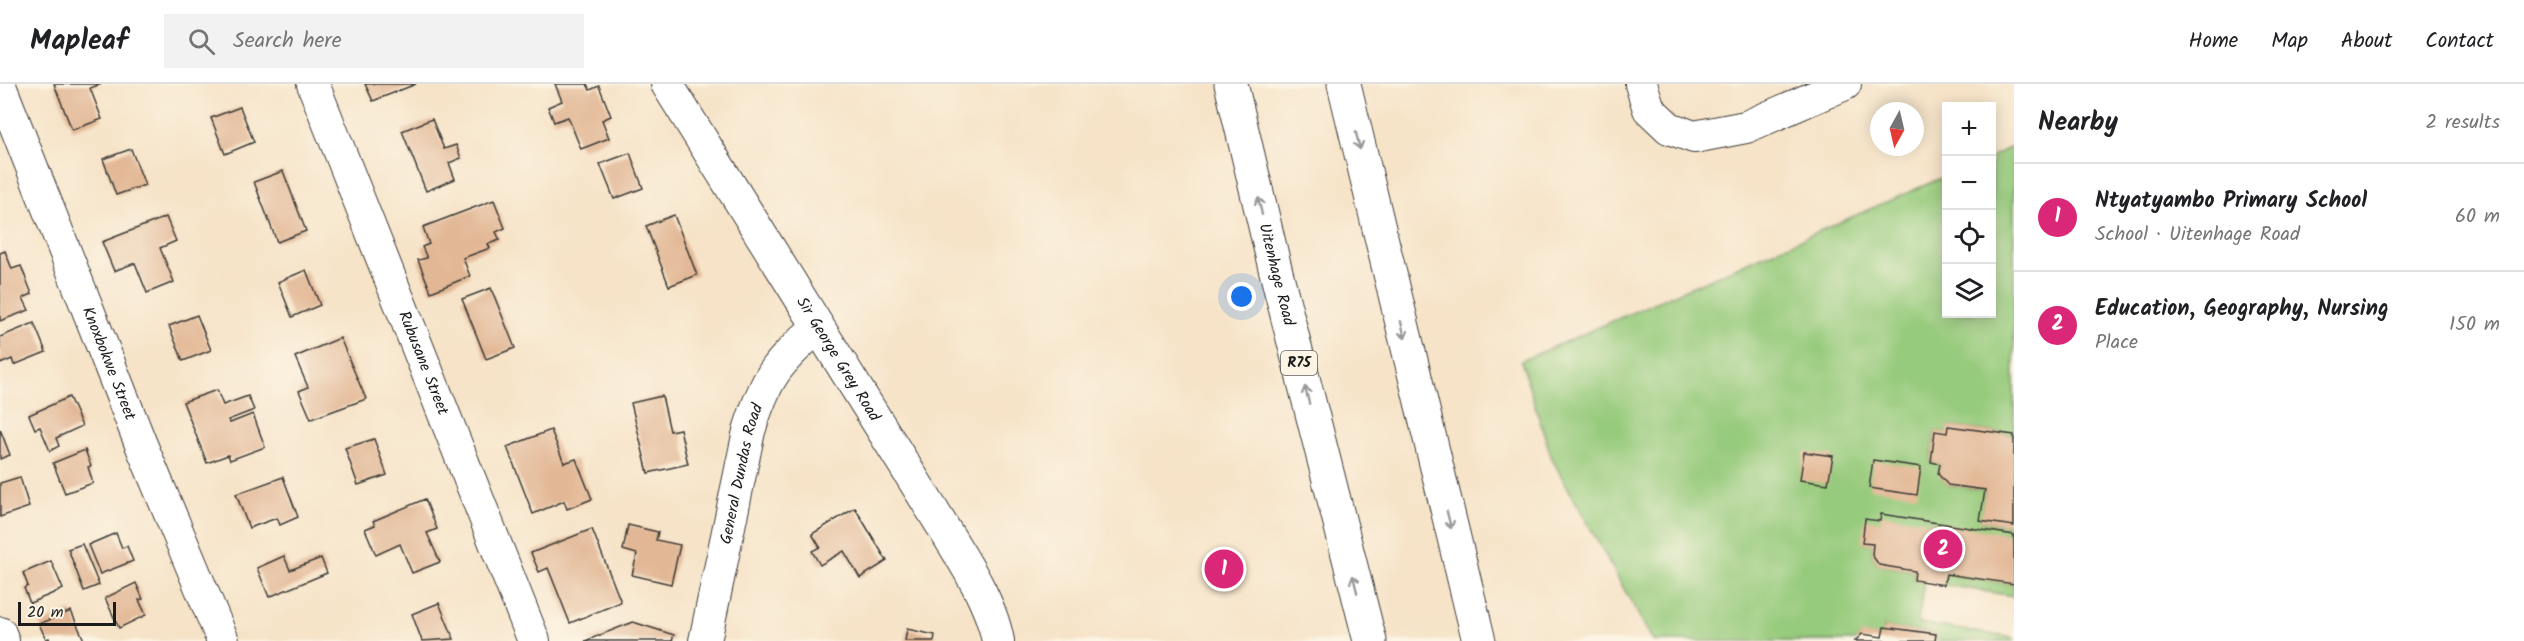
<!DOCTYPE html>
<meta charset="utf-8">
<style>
:root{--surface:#fff;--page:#f2f2f2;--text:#202124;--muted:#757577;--line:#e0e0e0;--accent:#db2777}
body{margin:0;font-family:Kalam,sans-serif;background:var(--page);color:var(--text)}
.controls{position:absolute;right:18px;top:18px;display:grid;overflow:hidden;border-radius:0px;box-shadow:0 3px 15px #0003}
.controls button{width:54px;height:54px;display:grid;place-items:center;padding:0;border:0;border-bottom:2px solid var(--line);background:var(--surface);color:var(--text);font:30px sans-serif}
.compass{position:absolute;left:1870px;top:18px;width:54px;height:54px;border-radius:50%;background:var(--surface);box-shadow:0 3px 15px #0003;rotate:188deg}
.scale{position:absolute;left:18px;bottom:15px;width:98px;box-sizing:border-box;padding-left:6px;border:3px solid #1c1c1c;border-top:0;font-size:16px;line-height:21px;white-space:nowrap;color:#1c1c1c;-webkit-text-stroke:4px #fcf5e5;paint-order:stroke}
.you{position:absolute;left:1242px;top:213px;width:21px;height:21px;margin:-15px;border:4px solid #fff;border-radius:50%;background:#1a73e8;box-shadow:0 0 0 9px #1a73e833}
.badge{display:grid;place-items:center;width:39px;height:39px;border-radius:50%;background:var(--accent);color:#fff;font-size:20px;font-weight:700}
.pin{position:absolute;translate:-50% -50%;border:3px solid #fff;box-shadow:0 2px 6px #0006}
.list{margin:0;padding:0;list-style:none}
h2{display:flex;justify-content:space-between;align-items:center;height:78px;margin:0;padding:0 24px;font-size:26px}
h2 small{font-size:20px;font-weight:400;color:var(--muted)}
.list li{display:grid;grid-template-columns:39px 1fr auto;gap:18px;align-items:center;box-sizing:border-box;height:108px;padding:0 24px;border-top:2px solid var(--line)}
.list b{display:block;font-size:22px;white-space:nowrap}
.list p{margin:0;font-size:20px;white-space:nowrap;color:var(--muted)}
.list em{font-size:20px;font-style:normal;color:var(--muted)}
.icon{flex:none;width:33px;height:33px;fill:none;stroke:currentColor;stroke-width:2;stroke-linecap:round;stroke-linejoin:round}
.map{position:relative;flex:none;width:2014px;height:557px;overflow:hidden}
header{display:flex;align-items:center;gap:36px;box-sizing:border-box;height:84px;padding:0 30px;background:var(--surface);border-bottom:2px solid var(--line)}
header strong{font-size:28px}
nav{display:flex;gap:33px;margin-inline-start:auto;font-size:21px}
.search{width:420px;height:54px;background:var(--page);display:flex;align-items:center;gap:15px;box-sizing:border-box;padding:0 21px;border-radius:0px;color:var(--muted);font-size:22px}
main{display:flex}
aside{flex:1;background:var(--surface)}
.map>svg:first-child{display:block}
.green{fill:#96ca7b;stroke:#59734c;stroke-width:1.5}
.building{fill:#e2b795}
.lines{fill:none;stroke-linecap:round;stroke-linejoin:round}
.minor-casing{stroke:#3d3a36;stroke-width:34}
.primary-casing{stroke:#3d3a36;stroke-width:35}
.minor{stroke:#fff;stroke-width:32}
.primary{stroke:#fff;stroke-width:33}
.oneway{stroke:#999}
.labels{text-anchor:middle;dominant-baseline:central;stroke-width:4.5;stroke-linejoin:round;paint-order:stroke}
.shield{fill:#fcf5e5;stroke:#5f5d58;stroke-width:1.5}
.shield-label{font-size:15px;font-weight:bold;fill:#1c1c1c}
.street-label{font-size:16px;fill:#1c1c1c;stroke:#fcf5e5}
</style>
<header>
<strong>Mapleaf</strong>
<div class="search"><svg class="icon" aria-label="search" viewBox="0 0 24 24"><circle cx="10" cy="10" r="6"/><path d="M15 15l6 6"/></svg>Search here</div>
<nav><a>Home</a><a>Map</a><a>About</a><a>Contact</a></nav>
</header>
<main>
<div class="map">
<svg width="2014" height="557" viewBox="0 0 2014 557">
<rect width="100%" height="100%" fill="#fcf5e5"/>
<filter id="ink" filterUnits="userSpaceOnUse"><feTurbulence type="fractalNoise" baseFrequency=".0167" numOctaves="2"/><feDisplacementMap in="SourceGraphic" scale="12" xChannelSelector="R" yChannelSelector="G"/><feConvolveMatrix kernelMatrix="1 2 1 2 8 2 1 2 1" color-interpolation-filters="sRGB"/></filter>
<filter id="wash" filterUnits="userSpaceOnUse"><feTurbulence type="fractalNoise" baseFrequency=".008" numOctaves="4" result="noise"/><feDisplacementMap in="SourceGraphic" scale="24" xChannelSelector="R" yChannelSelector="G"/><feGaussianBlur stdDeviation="1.35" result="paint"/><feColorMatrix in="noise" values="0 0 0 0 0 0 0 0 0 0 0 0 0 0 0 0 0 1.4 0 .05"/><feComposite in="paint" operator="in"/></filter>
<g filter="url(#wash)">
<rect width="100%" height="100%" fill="#f6e3c8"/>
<g class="green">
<polygon points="2014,62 2014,351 1948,342 1947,349 1935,347 1931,378 1940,380 1939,390 1948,401 1985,406 1981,437 2014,442 2014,451 1880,437 1863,459 1873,460 1872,471 1879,481 1915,487 1914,496 1924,498 1918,539 2014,554 2014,557 1935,557 1936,550 1884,543 1882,553 1862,551 1855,557 1653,557 1552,375 1521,277 1946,92 1946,230 1992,230 1992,72"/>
<polygon points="1946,490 2014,500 2014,512 1944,501"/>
</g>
<g id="blocks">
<g class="building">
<polygon points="54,0 102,0 90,4 102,35 72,46"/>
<polygon points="365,0 416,0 373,17"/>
<polygon points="555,0 587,0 590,6 599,2 611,32 602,36 609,54 581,65 568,33 554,38 548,23 562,17"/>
<polygon points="240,23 254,58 225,70 211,34"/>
<polygon points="432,35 444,65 456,61 461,74 449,79 455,95 426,107 402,47"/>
<polygon points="131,65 145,101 116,111 103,75"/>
<polygon points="630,69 643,104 614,115 600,80"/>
<polygon points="283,87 306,147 277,158 254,98"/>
<polygon points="494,116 505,144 496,148 500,156 488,160 490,164 463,174 470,192 431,208 418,176 427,174 422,163 429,160 423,143"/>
<polygon points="674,131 697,191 669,202 646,142"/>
<polygon points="166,133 176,157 160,164 174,198 147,209 135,179 114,187 102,158"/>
<polygon points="5,167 12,185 21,182 32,210 23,214 29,226 0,237 0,169"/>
<polygon points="306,186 320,221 292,233 278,198"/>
<polygon points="491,204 515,264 486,275 462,215"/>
<polygon points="197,231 211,266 183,277 169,242"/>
<polygon points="34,239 46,268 14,281 12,275 0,280 0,253"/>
<polygon points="340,254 366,315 311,335 299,307 308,303 295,273"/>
<polygon points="217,306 223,321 248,312 254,326 228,336 230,339 253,330 265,363 230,376 228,371 207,379 183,318"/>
<polygon points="662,312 670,347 680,345 688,380 648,389 631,319"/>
<polygon points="69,313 82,342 56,354 59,362 50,367 40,343 35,345 29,331"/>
<polygon points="1948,342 2014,351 2014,442 1980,437 1985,406 1948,401 1938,390 1940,380 1931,378 1935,347 1947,349"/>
<polygon points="0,345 10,371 0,375"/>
<polygon points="551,346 564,379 576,375 592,415 567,425 564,417 533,430 507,363"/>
<polygon points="374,355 387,391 358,401 345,364"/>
<polygon points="85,366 91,382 88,383 93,399 65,409 53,379"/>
<polygon points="1804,368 1833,372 1828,400 1800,396"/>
<polygon points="1873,376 1921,383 1917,411 1869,404"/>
<polygon points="20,393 29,423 0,433 0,399"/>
<polygon points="283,393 298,433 280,441 277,434 249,444 236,410"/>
<polygon points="425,415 437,445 427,449 440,478 412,489 400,460 376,471 365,445 375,441 373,437"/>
<polygon points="855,424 887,477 860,494 844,467 820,481 812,467 820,463 812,450"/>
<polygon points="1881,430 2014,451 2014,500 1946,490 1944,501 1914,496 1915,487 1879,481 1872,471 1873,460 1862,459 1865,435 1880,437"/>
<polygon points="628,441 658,448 656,456 680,461 671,500 632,491 637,470 623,466"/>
<polygon points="592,445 621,518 570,539 548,484 539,488 531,469"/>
<polygon points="116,449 122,464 127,462 133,477 100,490 88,461"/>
<polygon points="82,460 99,501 84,507 68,465"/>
<polygon points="284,472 290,486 321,474 327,489 269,513 257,484"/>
<polygon points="51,477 63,505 30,519 24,504 28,502 23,489"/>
<polygon points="136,499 143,515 139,516 146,531 119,544 105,514"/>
<polygon points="439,519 454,555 422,557 412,530"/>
<polygon points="71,527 84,556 50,557 49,554 46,555 39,540"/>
<polygon points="633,538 674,551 672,557 585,557"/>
<polygon points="1884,543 1936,550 1935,557 1855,557 1862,550 1882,553"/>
<polygon points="907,545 935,551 934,557 905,557"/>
</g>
</g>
</g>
<g filter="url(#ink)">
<use href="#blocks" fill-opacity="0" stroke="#3d3a36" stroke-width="1.5"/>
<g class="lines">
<g class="minor-casing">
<g id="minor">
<path id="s1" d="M313,0L534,557"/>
<path id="s2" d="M667,0L933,427C956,465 990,513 998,557"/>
<polyline points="1641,0 1649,25 1669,44 1694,53 1746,43 1845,0"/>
<path id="s3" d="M0,2L140,358L223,557"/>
<polyline points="0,549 3,557"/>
<path id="s4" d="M705,557L749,347C765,295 776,279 818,243"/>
</g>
</g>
<g class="primary-casing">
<g id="primary">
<path id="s5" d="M1231,0L1274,180L1370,557"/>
<polyline points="1344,0 1479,557"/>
</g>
</g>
<use href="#minor" class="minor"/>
<use href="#primary" class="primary"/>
</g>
<defs><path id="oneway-shaft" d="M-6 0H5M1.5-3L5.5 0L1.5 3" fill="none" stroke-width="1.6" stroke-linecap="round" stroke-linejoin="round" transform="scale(1.5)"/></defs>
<g class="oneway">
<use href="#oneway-shaft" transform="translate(1358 57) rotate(76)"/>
<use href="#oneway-shaft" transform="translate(1260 122) rotate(-103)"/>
<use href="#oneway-shaft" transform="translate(1403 246) rotate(76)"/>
<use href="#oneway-shaft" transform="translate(1307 311) rotate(-104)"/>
<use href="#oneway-shaft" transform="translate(1449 436) rotate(76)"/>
<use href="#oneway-shaft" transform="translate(1355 500) rotate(-104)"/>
</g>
</g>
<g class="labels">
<rect class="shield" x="1281" y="267" width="36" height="24" rx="4.5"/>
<g class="shield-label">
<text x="1299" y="279">R75</text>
</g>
<g class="street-label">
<text stroke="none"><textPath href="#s5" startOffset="196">Uitenhage Road</textPath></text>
<text stroke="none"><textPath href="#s2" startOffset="324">Sir George Grey Road</textPath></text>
<text stroke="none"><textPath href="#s1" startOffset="300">Rubusane Street</textPath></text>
<text stroke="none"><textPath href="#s3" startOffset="298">Knoxbokwe Street</textPath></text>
<text stroke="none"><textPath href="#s4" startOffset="171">General Dundas Road</textPath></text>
</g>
</g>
</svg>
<div class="controls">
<button>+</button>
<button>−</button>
<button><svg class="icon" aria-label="locate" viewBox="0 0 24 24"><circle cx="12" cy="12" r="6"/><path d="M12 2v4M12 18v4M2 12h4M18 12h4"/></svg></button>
<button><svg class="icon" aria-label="layers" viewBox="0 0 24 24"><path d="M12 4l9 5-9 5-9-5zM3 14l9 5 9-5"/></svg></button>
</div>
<svg class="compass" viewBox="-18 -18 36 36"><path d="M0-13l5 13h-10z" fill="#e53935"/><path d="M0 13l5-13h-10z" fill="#757577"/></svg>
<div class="scale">20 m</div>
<div class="you"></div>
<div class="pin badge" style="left:1224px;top:485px">1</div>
<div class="pin badge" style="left:1943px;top:465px">2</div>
</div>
<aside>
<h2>Nearby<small>2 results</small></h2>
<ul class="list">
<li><span class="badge">1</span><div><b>Ntyatyambo Primary School</b><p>School · Uitenhage Road</p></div><em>60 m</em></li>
<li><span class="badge">2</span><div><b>Education, Geography, Nursing</b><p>Place</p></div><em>150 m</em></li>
</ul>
</aside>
</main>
